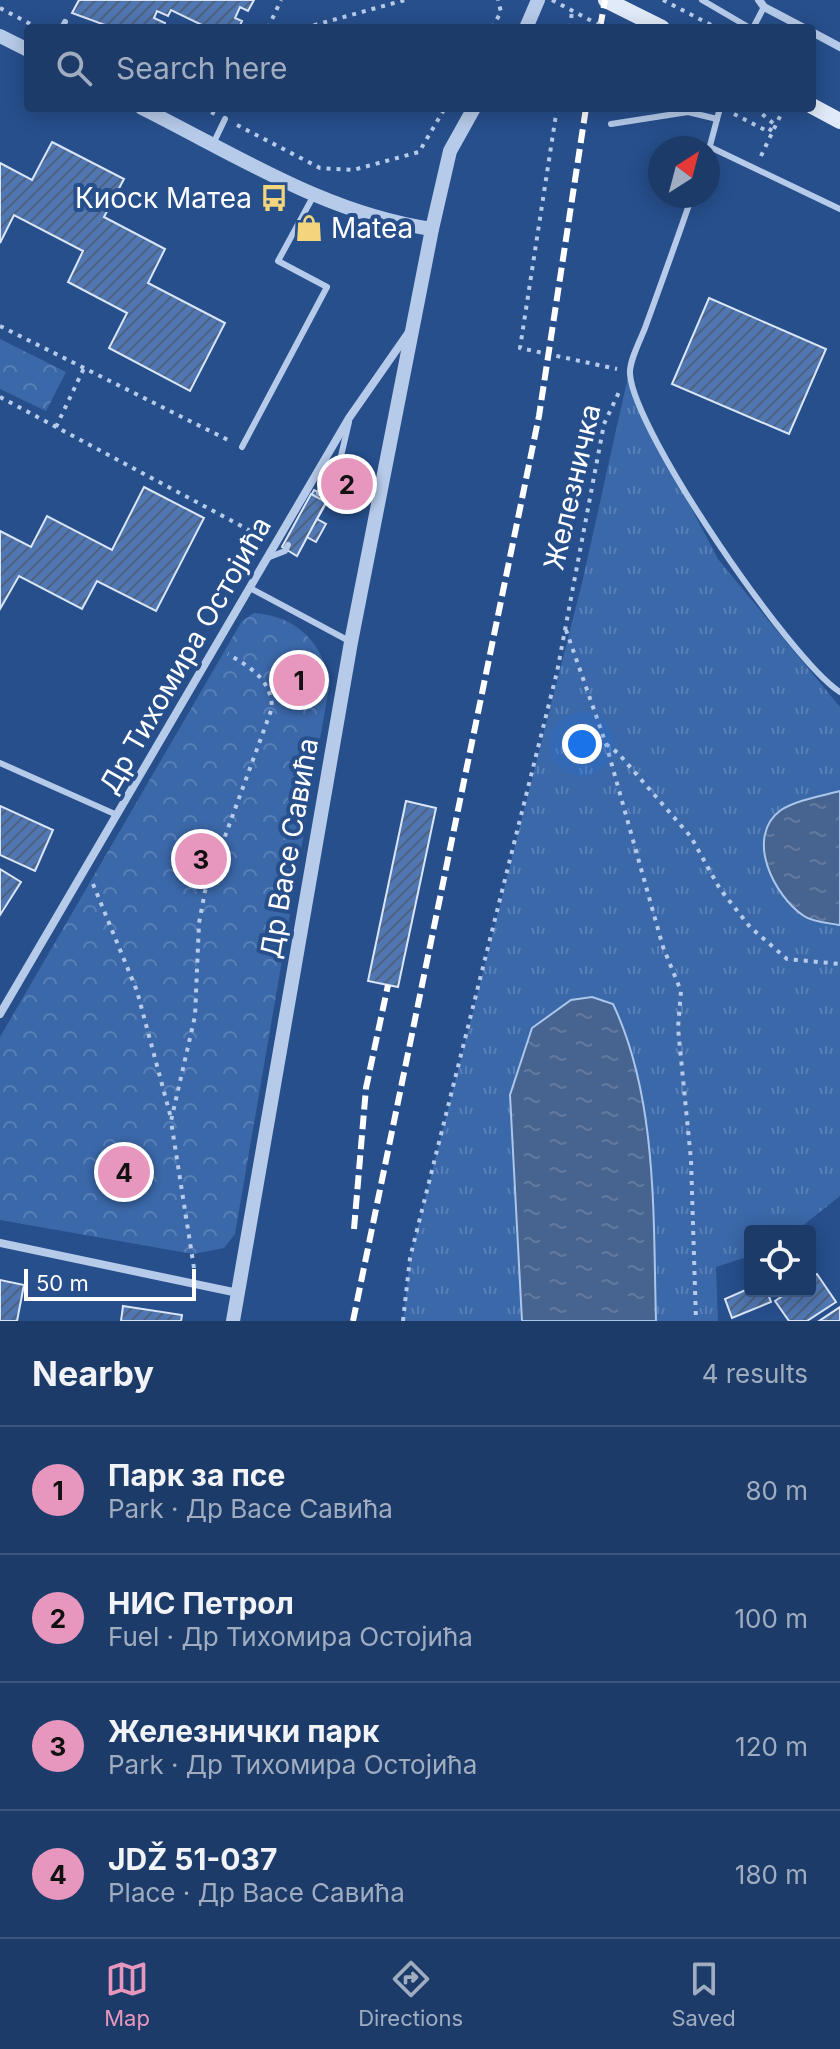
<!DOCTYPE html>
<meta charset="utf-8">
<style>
:root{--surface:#1d3b69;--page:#25426f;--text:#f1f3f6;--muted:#a0adc0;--line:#3b557d;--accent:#e797bd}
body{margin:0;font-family:Inter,sans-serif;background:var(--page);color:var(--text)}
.controls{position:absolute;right:24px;bottom:24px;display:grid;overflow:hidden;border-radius:8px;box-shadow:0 4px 20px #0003}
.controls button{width:72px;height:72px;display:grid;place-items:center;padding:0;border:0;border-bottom:2px solid var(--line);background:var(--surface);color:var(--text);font:40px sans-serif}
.compass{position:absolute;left:648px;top:136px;width:72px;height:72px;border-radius:50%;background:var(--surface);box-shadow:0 4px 20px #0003;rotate:36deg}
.scale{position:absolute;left:24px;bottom:20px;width:172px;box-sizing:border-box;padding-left:8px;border:4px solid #fff;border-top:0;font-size:22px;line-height:28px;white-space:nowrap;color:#fff;-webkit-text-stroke:6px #274f8c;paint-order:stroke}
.you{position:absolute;left:582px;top:744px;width:28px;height:28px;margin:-20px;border:6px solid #fff;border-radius:50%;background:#1a73e8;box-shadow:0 0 0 12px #1a73e833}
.badge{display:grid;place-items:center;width:52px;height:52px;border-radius:50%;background:var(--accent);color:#111;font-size:26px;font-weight:700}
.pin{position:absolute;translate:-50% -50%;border:4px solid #fff;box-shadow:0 2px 8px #0006}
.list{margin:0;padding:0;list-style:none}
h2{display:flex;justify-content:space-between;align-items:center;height:104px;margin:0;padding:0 32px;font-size:34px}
h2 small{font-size:26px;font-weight:400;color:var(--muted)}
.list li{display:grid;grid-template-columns:52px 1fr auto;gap:24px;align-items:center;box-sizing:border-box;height:128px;padding:0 32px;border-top:2px solid var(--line)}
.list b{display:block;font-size:30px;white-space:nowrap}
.list p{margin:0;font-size:26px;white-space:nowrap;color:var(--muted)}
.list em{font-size:26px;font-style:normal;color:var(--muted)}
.icon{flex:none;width:44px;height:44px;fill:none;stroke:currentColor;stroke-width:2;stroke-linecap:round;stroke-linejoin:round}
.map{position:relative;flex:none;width:840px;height:1321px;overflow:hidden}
.search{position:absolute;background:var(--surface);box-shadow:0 4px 20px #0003;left:24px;right:24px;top:24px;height:88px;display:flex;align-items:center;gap:20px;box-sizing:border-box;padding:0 28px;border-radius:8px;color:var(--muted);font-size:30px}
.sheet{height:616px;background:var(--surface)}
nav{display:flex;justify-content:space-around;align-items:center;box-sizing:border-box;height:112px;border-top:2px solid var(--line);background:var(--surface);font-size:22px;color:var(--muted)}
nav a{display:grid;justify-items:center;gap:4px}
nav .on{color:var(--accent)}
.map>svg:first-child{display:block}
.grass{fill:url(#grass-tufts)}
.park{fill:url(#park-crowns)}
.water{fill:url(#water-ripples);stroke:#aac6eb;stroke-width:2}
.building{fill:url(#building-hatch);stroke:#dae6f8;stroke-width:2}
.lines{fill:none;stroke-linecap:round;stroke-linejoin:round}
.path{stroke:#b6cbea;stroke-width:4;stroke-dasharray:4 6;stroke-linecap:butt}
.service{stroke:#b6cbea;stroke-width:6}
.minor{stroke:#b6cbea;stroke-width:8}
.tertiary{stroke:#b6cbea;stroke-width:14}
.secondary{stroke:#e1eaf8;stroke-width:16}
.rail{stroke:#fff;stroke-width:6;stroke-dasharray:14 6;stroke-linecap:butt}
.path-bridge{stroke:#b6cbea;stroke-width:4;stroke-dasharray:4 6;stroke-linecap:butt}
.labels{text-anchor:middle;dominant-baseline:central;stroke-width:8;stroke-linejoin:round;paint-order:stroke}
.poi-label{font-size:28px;fill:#fff;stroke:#274f8c;text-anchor:end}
.street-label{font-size:28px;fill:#fff;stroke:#274f8c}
</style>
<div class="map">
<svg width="840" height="1321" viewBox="0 0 840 1321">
<defs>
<pattern id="grass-tufts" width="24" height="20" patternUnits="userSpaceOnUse" patternTransform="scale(2)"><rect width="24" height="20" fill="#3b68a9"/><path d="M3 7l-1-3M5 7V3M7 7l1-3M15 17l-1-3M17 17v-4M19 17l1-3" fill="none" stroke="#587fb6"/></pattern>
<pattern id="park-crowns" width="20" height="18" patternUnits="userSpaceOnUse" patternTransform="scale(2)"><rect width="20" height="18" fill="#3b68a9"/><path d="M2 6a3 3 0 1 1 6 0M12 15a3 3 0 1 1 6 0" fill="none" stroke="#587fb6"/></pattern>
<pattern id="water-ripples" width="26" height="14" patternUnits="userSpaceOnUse" patternTransform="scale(2)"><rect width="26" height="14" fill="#47638f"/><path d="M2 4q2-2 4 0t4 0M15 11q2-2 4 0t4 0" fill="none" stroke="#637aa0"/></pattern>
<pattern id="building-hatch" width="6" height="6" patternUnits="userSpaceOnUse" patternTransform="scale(2)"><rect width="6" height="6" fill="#5077b2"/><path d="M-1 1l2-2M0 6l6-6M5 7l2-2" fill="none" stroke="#4e627f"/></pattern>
</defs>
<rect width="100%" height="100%" fill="#274f8c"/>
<polygon class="grass" points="629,372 637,404 718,559 840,707 840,791 819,797 804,917 840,925 840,1196 796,1231 750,1231 750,1256 716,1267 718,1321 403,1321 410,1258 582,583"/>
<g class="park">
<polygon points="0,339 66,372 46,411 0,389"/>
<path d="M254,613C296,616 321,641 330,681L235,1234L224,1248L193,1254L0,1220V1037L242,621Z"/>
</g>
<g class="water">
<path d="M840,791V925H839C829,923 812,922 804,916C774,896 744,837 781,810C796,800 822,796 840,791Z"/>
<path d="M592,997L613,1004C658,1099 653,1217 656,1321H522L510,1095L532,1028L571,1000Z"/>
</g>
<g class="building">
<polygon points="79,0 254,0 248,11 240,7 235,18 242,21 239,28 208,28 171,10 168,16 157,11 154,18 165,23 163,28 113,28 72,13"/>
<polygon points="52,142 124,179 104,217 165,249 148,283 225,323 190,391 109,348 127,313 68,282 83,251 14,215 0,243 0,163 32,180"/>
<polygon points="709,298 826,349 789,434 672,384"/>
<polygon points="352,462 364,470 341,506 329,499"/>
<polygon points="144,487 204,518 156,611 97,581 82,609 19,576 0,609 0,531 31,547 47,516 112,550"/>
<polygon points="314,490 329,498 299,551 285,543"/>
<polygon points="311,494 326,502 297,556 282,547"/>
<polygon points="317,519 326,524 316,542 307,537"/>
<polygon points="406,801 436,808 398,987 368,981"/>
<polygon points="0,806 53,830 35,871 0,855"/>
<polygon points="0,869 21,882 0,915"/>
<polygon points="817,1274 836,1302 807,1321 789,1321 775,1301 790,1291 810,1291 810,1278"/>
<polygon points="0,1280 24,1285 17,1321 0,1321"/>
<polygon points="750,1288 767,1291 771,1302 732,1318 725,1299"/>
<polygon points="123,1306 182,1315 181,1321 121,1321"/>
<polygon points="840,1307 840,1321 819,1321"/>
</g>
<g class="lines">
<g class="path">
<polyline points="663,0 717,28"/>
<polyline points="0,8 38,28"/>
<polyline points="268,28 281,0"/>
<polyline points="304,28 405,0"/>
<polyline points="492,28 501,12 498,0"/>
<polyline points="570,28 572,11"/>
<polyline points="202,108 215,114"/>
<polyline points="557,108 520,348 617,369"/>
<polyline points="734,114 769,132 774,124 755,108"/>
<polyline points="237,125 320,168 353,170 419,152 445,108"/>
<polyline points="761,156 784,108"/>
<polyline points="0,326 230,441"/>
<polyline points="0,397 262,537"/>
<polyline points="56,427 84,368"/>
<polyline points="566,630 606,744 663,947 681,991 678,1028 691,1160 696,1321"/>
<polyline points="606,744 618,753 691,837 720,889 750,927 787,959 840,964"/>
<polyline points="93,884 137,991 171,1118"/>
<path d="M194,1268L171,1121L195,1016L199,923L205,891L272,708C271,679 251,668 228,654"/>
<polyline points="403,1321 410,1258 557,672 604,424 620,390"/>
</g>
<g class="service">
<polyline points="702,0 750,28"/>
<polyline points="62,28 65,22"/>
<polyline points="753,28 764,7"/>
<polyline points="611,124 688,112 717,119"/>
<polyline points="213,144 225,119"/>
<polyline points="710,147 840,209"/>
<polyline points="708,153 720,108"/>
<path d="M692,196C677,240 661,284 645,328C640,341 629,361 630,374C634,432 791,661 840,692"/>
<polyline points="242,447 327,287 278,261 314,195"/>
<polyline points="319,493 341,456 349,422"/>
<polyline points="267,558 285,551 288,545"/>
<polyline points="250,588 351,642"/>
<polyline points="0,763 117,815"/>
</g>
<g class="minor">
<polyline points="759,0 764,7 804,28"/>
<polyline points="812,32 840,47"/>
<polyline points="0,1014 349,418 409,332"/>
<polyline points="0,1243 238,1293"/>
</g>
<g class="tertiary">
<polyline points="526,28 538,0"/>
<polyline points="0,36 28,50"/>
<path d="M142,108C236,155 327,214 432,229"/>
<polyline points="233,1321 351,642 432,229 450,151 474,108"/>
</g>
<g class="secondary">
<polyline points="606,0 662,28"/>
<polyline points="812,106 840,121"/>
</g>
<g class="rail">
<polyline points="600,28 605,0"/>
<polyline points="354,1229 366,1088 388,985"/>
<polyline points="353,1321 539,416 586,108"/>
</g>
<polyline class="path-bridge" points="552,0 605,28"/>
</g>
<defs>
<g id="bus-bare" transform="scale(2.16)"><path d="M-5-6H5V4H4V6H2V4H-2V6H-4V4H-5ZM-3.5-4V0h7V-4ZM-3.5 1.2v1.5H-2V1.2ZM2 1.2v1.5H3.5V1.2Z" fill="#f3d57b" stroke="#274f8c" stroke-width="2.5" paint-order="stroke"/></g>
<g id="shop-bare" transform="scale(2.16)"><path d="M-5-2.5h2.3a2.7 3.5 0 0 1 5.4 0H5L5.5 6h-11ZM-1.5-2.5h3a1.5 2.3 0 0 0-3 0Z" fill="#f3d57b" stroke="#274f8c" stroke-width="2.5" paint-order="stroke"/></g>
</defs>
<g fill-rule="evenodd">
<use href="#bus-bare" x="274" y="198"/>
<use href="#shop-bare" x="309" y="228"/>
</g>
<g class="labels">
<g class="poi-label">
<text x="252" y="198">Киоск Матеа</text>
<text x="331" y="228" text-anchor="start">Matea</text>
</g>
<g class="street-label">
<text transform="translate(572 487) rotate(-77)">Железничка</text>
<text transform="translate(185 655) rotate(-60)">Др Тихомира Остојића</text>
<text transform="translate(289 848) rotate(-80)">Др Васе Савића</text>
</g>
</g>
</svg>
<div class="controls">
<button><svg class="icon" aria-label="locate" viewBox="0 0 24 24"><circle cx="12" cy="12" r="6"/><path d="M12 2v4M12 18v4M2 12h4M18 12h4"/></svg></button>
</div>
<svg class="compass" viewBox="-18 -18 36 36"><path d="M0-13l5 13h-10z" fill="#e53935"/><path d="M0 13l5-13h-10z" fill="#a0adc0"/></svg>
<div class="scale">50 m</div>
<div class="you"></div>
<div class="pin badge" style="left:299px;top:680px">1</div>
<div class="pin badge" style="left:347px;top:484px">2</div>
<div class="pin badge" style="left:201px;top:859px">3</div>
<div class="pin badge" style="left:124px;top:1172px">4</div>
<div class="search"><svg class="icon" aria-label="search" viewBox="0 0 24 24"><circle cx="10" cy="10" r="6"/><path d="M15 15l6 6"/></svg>Search here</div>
</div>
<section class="sheet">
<h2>Nearby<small>4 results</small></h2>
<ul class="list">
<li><span class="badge">1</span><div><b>Парк за псе</b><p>Park · Др Васе Савића</p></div><em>80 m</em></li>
<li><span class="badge">2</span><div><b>НИС Петрол</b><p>Fuel · Др Тихомира Остојића</p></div><em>100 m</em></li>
<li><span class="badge">3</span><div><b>Железнички парк</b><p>Park · Др Тихомира Остојића</p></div><em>120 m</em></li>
<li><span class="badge">4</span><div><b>JDŽ 51-037</b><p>Place · Др Васе Савића</p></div><em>180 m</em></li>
</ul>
</section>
<nav>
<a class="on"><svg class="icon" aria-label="map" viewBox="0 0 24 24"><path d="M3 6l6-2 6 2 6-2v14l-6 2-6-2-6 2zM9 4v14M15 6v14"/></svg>Map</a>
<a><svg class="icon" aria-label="directions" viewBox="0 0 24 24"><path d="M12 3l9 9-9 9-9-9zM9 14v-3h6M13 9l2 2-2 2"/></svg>Directions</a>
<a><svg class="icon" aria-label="saved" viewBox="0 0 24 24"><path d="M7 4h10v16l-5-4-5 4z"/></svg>Saved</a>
</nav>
